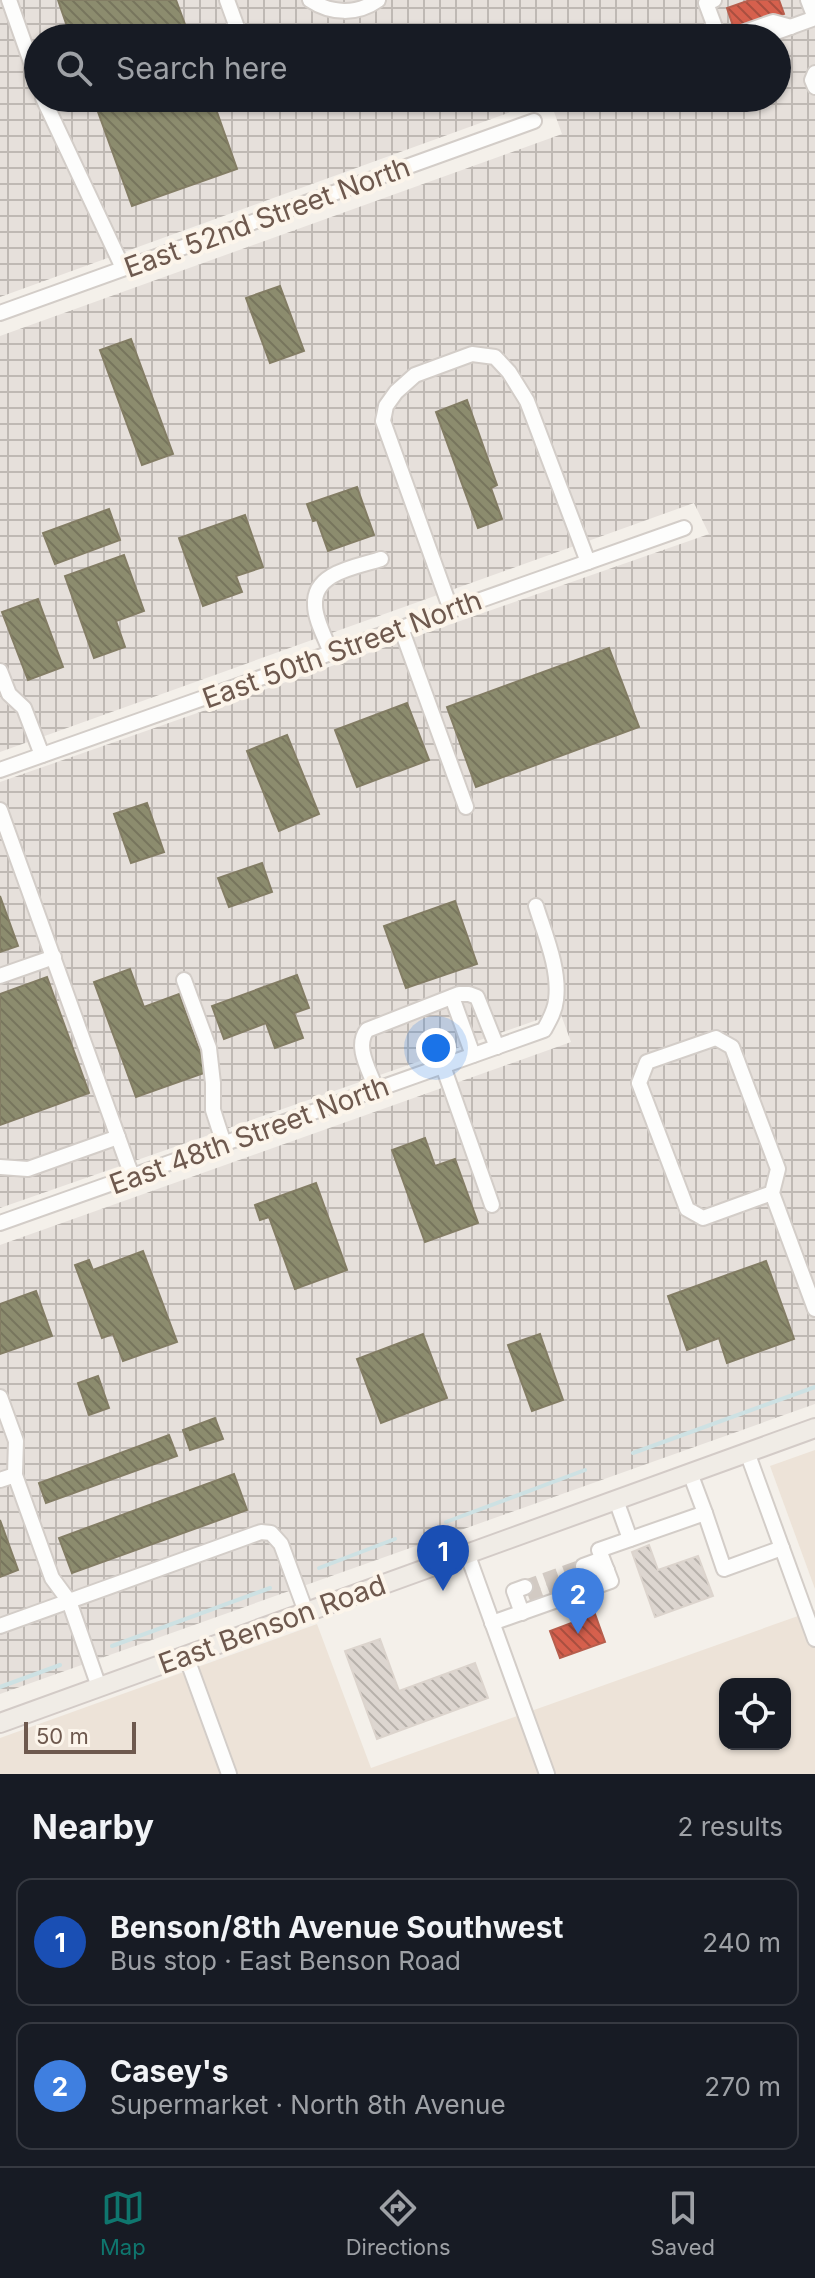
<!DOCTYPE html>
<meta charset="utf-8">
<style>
:root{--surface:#171b24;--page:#242831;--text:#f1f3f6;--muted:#9ea1a6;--line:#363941;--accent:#0f766e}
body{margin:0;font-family:Inter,sans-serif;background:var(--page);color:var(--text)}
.controls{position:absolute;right:24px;bottom:24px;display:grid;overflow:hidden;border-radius:16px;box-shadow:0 2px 6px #0004}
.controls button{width:72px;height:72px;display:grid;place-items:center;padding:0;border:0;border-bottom:2px solid var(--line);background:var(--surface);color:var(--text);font:40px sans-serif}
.scale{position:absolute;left:24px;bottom:20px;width:112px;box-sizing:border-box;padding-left:8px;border:4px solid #6e594e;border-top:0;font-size:22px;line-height:28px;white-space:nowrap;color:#6e594e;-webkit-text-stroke:6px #fcf5eb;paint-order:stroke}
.you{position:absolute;left:436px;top:1048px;width:28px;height:28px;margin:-20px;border:6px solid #fff;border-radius:50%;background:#1a73e8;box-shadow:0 0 0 12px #1a73e833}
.badge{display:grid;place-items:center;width:52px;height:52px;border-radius:50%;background:var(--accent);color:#fff;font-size:26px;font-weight:700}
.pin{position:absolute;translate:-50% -66px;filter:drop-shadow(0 2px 4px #0008)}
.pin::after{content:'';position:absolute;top:42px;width:28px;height:24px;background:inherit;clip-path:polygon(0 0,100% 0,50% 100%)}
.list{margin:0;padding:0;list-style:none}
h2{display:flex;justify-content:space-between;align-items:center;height:104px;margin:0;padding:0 32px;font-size:34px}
h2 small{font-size:26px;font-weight:400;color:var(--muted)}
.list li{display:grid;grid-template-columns:52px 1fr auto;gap:24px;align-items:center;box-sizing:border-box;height:128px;margin:0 16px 16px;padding:0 16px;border:2px solid var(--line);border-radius:16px}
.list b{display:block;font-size:30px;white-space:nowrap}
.list p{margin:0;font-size:26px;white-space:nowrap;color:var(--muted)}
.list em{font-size:26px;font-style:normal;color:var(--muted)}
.icon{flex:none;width:44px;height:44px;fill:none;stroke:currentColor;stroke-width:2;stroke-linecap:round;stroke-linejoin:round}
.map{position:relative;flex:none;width:815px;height:1774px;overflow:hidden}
.search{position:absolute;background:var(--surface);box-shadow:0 2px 6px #0004;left:24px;right:24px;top:24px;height:88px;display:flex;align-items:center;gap:20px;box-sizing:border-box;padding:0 28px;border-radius:44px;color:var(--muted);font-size:30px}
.sheet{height:392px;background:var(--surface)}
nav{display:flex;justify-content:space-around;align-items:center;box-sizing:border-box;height:112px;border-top:2px solid var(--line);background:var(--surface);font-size:22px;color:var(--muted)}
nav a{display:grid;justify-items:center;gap:4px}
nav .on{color:var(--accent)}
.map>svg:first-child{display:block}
.residential{fill:#ede3d8;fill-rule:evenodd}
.industrial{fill:url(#industrial-grid);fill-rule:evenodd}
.shops{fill:url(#shops-back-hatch);stroke:#b75e4d;stroke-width:2}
.industry{fill:url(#industry-back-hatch);stroke:#837d64;stroke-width:2}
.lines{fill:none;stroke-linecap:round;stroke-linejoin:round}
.stream{stroke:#cde1e3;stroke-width:4}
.building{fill:url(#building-back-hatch);stroke:#dcd4cd;stroke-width:2}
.minor-tunnel{stroke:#d2cac3;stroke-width:14;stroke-dasharray:14 7;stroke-linecap:butt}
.minor-casing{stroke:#d3cdc8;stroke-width:18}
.major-casing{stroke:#d3cbc7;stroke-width:22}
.minor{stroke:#fdfdfc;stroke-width:14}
.major{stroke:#f0ece6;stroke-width:18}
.labels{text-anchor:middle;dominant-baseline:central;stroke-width:8;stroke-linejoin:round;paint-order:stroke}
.street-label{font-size:28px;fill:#6e594e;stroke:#fcf5eb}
</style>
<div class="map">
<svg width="815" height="1774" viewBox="0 0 815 1774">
<defs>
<pattern id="industrial-grid" width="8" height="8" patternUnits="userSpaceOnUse" patternTransform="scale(2)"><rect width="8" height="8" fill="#e6e0db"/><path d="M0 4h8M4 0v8" fill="none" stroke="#bfb9b4"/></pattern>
<pattern id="shops-back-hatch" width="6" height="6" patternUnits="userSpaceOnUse" patternTransform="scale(2)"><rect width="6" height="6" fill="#d6604d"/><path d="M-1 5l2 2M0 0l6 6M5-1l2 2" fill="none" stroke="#a94f40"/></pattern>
<pattern id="industry-back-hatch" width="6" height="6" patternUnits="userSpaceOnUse" patternTransform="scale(2)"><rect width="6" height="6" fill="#8c8c6e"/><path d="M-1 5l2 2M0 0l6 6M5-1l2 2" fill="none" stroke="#77755d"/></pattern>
<pattern id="building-back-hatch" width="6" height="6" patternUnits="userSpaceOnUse" patternTransform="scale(2)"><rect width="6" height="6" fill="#ddd6d0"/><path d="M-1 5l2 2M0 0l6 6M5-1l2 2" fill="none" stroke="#b7b1ab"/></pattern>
</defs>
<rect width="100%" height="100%" fill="#f4f0ea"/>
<g class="residential">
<polygon points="815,1450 815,1589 770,1466"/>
<path d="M815,1610V1774H0V1738L317,1624L371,1768ZM725,1684H785V1744H725Z"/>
</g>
<path class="industrial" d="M0,0H815V1404L0,1694V1245L571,1042L560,1012L0,1208V782L709,534L694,503L0,752V336L562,134L549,98L0,297ZM38,38H777V98H38Z"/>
<g class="shops">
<polygon points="750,0 779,0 784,14 735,32 727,8"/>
<polygon points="595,1614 605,1642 560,1658 550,1631"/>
</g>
<g class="industry">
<polygon points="58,0 176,0 190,38 71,38"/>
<polygon points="93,98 212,98 237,169 132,206"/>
<polygon points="280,286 304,351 270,363 246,298"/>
<polygon points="131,339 173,454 142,465 100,350"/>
<polygon points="467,400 497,485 491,488 502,519 478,528 436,412"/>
<polygon points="357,487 374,535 328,551 317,520 313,521 307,504"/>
<polygon points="109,509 120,540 55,564 43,533"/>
<polygon points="245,515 263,567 236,576 242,592 203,606 179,538"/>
<polygon points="124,555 144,611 116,621 125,647 94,658 65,576"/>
<polygon points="38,599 63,667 28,680 2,612"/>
<polygon points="609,648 639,727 476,787 447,707"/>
<polygon points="407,703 429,760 357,787 335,730"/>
<polygon points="287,735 319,814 279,831 247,751"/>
<polygon points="147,803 164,852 131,863 114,814"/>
<polygon points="262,863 272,892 229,907 218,878"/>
<polygon points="0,896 18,946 0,952"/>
<polygon points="455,901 477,964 406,988 384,926"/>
<polygon points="130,969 144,1007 179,994 207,1072 136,1097 94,982"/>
<polygon points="297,975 309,1008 294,1013 303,1038 275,1048 266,1023 224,1039 212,1006"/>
<polygon points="47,977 89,1093 0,1125 0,994"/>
<polygon points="425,1138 435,1166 455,1159 478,1223 425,1242 392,1150"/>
<polygon points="316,1183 347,1270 295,1289 269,1217 260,1220 255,1205"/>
<polygon points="143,1251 177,1342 123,1361 113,1334 102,1338 75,1265 89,1260 93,1270"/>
<polygon points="766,1261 794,1339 727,1363 719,1338 687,1350 668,1296"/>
<polygon points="36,1291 52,1336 0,1354 0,1304"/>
<polygon points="423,1334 447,1398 381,1423 357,1359"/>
<polygon points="540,1334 563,1400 532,1411 508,1345"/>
<polygon points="98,1376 109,1408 89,1415 78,1383"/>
<polygon points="215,1418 223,1439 190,1450 183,1430"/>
<polygon points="169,1435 177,1456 46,1503 39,1483"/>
<polygon points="234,1474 247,1510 72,1573 59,1538"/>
<polygon points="0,1520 18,1570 0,1577"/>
</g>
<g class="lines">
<g class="stream">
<polyline points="633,1453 815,1387"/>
<polyline points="446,1522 585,1470"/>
<polyline points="319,1568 395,1539"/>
<polyline points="112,1646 270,1588"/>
<polyline points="0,1687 60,1665"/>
</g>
</g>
<g class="building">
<polygon points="649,1545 658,1570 698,1556 713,1596 655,1617 632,1552"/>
<polygon points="380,1639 399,1691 475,1663 488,1698 377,1739 345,1651"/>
</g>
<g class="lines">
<g class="minor-tunnel">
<polyline points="525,1587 583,1566"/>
<polyline points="529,1598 587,1577"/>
</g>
<g class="minor-casing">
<g id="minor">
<polyline points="9,0 38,82"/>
<polyline points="227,0 239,33"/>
<path d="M310,0C331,14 357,15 378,0"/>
<polyline points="714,0 706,3 719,38"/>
<polyline points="808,0 815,18"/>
<polyline points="728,38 773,22 791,27"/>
<polyline points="760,38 815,18"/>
<polyline points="815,73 812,80 815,87"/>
<polyline points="43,98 123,268"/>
<polyline points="0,313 534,121"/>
<polyline points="451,610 383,421 386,406 396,392 415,375 472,354 495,357 509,372 527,401 588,562"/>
<polyline points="401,628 466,807"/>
<path d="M331,653C326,639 315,620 315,605C313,572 357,567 381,559"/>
<polyline points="0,671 9,694 24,708 42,755"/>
<polyline points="0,770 684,528"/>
<polyline points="0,810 132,1176"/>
<polyline points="0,976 54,957"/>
<polyline points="184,980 209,1048 213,1083 213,1110 224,1144"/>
<polyline points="452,997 473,1055"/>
<polyline points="443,1066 492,1205"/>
<path d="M376,1089C370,1071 354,1047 367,1030L459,994H469L477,997L497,1047"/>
<polyline points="0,1167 28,1169 118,1137"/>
<polyline points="772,1193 703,1218 687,1209 639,1083 647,1062 716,1038 732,1047 778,1169 772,1193 815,1309"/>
<path d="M0,1223L544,1030C549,1021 555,1011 556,1000C560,969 545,935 536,906"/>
<polyline points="0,1397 16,1441 15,1475"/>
<polyline points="747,1452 815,1639"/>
<polyline points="690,1473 705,1513"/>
<polyline points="0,1480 15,1475 52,1578 69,1601 99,1687"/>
<polyline points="616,1500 630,1539"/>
<polyline points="467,1553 547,1774"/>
<polyline points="583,1566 602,1559"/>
<polyline points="587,1577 607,1570"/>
<polyline points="522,1613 514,1591 525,1587"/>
<polyline points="492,1623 611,1581 599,1550 705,1513 724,1569 782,1548"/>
<polyline points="0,1626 261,1532 271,1533 281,1544 306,1612"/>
<polyline points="186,1656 229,1774"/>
</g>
</g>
<g class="major-casing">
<polyline id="major" points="0,1723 815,1428"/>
</g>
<use href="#minor" class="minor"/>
<use href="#major" class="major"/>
</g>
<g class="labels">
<g class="street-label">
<text transform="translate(267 217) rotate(-20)">East 52nd Street North</text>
<text transform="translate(342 649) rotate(-20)">East 50th Street North</text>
<text transform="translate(249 1135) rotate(-20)">East 48th Street North</text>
<text transform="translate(272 1624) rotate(-20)">East Benson Road</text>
</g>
</g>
</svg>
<div class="controls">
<button><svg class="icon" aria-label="locate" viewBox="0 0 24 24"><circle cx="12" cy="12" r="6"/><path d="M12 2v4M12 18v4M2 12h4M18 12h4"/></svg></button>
</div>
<div class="scale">50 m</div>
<div class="you"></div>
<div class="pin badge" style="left:443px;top:1591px;background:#1a4fb4">1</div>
<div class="pin badge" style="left:578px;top:1634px;background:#3f7fe0">2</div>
<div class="search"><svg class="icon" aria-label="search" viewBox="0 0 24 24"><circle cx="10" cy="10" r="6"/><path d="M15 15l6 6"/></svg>Search here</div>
</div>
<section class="sheet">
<h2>Nearby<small>2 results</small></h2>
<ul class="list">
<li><span class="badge" style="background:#1a4fb4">1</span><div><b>Benson/8th Avenue Southwest</b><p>Bus stop · East Benson Road</p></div><em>240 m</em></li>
<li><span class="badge" style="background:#3f7fe0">2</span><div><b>Casey's</b><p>Supermarket · North 8th Avenue</p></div><em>270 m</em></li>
</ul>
</section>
<nav>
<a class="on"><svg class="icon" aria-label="map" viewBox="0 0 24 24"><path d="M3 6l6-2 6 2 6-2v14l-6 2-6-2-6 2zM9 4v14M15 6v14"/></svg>Map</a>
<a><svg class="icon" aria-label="directions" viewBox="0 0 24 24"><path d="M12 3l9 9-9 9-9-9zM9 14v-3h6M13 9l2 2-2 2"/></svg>Directions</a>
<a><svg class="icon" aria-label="saved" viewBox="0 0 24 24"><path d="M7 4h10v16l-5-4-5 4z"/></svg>Saved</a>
</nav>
